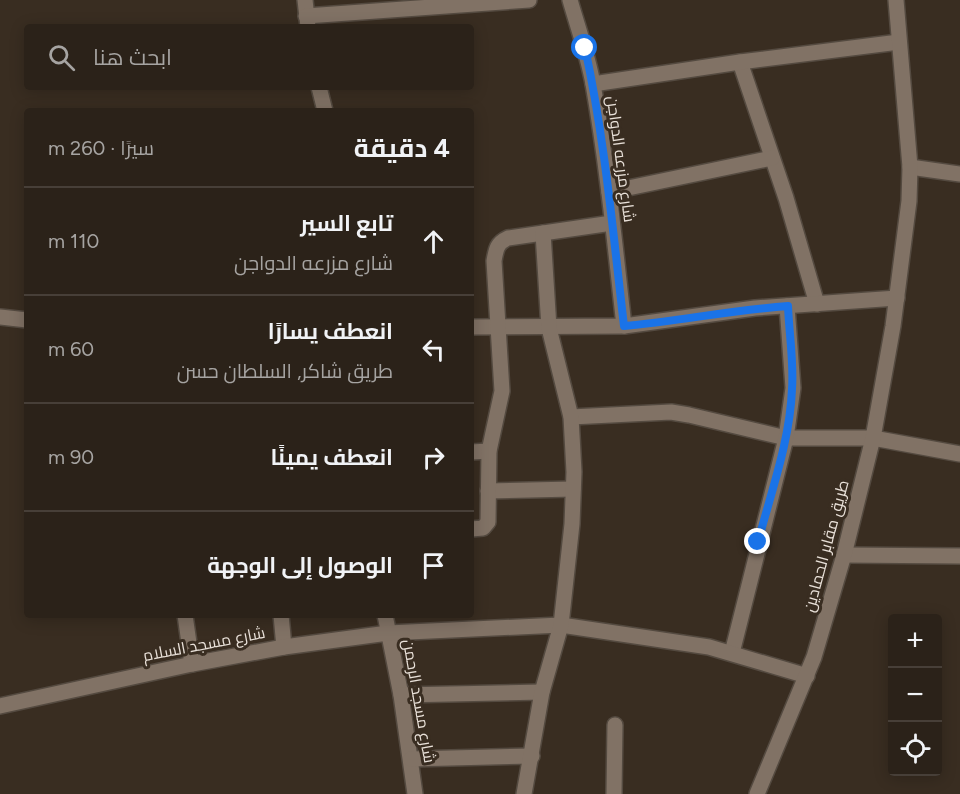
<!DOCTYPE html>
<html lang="ar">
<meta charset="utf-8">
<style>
:root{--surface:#2b2219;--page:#372f26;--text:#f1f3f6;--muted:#a6a4a2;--line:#473f38}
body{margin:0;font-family:Figtree,Cairo,sans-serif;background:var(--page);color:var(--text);direction:rtl}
.controls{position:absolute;right:18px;bottom:18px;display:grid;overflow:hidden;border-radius:6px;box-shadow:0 3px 15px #0003}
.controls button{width:54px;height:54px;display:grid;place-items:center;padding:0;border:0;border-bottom:2px solid var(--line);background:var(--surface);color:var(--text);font:30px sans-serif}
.stop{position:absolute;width:18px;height:18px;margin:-14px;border:4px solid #1a73e8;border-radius:50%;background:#fff}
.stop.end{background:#1a73e8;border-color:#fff;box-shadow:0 2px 6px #0008}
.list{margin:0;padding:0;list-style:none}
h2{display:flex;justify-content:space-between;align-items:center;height:78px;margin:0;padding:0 24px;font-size:26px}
h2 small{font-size:20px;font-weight:400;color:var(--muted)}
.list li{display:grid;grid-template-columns:39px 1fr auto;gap:18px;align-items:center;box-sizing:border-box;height:108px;padding:0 24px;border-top:2px solid var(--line)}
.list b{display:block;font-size:22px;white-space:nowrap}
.list p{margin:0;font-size:20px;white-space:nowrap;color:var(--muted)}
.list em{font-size:20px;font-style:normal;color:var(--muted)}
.icon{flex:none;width:33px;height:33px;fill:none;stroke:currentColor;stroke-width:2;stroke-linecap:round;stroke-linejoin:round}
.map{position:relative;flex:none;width:960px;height:794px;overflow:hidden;direction:ltr}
.search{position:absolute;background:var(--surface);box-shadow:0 3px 15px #0003;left:24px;top:24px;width:450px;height:66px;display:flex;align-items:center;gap:15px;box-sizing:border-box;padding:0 21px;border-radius:6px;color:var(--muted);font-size:22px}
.panel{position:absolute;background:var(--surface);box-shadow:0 3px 15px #0003;left:24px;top:108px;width:450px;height:510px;border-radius:6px;direction:rtl}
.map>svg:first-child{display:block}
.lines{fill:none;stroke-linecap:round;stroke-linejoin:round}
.minor-casing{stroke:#544a40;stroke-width:18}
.minor{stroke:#817265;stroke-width:15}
.route{stroke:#1a73e8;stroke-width:8}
.labels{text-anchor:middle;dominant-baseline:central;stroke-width:6;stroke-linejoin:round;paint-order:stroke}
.street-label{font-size:16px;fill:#e9e1d9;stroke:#392d21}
</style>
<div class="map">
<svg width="960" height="794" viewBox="0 0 960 794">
<rect width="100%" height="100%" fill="#392d21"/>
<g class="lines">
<g class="minor-casing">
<g id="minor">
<polyline points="305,0 308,27"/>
<path d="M570,0C578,28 588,56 593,84C607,164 615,245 624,326"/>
<polyline points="306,16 529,0"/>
<polyline points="740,62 786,198 817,304"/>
<polyline points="593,84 740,62 899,42"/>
<polyline points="319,87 325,111"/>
<polyline points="910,167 960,174"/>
<polyline points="609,192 772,158"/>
<polyline points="0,317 27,320"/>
<polyline points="471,327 624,326 755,308 897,298"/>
<polyline points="571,417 671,412 689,415 786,438 873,438 960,454"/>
<polyline points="471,452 489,451"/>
<polyline points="488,491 573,489"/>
<path d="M471,529L483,528L488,522L489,451L502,391L494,261C496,249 497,243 508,238L612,223"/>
<polyline points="844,555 960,556"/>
<polyline points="185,615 192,664"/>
<polyline points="281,615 284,647"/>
<polyline points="385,615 401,695 415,794"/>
<polyline points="732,653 786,438 793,388 787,306"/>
<polyline points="401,695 542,692"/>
<polyline points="0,706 192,664 284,647 388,633 561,625 709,647 807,676"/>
<polyline points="411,759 532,756"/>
<polyline points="524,794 542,692 561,625 572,524 574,472 571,417 549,328 543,233"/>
<polyline points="614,794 615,725"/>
<polyline points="757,794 814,657 844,555 873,438 893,326 909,201 910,167 896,0"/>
</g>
</g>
<use href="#minor" class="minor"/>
</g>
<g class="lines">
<path class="route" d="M585,48C605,140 613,233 624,326C679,321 732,310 788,306C789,333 794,362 792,389C790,441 771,492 758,542"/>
</g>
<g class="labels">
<g class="street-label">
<text transform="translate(621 159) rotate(82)">شارع مزرعه الدواجن</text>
<text transform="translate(826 546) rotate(-75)">طريق مقابر الحمادين</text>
<text transform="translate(204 644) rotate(-11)">شارع مسجد السلام</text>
<text transform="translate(419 701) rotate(80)">شارع مسجد الرحمن</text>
</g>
</g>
</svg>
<div class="controls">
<button>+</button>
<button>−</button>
<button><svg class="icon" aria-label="locate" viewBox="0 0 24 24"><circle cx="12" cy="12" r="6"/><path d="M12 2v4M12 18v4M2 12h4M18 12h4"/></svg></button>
</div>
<div class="stop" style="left:585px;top:48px"></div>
<div class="stop end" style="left:758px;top:542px"></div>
<div class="search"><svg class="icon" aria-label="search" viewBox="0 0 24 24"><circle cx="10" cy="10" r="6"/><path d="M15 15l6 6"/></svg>ابحث هنا</div>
<section class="panel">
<h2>4 دقيقة<small>سيرًا · 260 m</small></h2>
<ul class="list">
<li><svg class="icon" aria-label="ahead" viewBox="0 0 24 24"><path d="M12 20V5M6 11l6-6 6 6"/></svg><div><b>تابع السير</b><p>شارع مزرعه الدواجن</p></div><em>110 m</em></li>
<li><svg class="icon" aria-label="left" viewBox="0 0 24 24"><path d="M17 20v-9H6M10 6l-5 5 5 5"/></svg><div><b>انعطف يسارًا</b><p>طريق شاكر, السلطان حسن</p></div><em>60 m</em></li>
<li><svg class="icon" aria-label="right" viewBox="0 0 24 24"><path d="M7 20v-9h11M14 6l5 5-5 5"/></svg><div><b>انعطف يمينًا</b></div><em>90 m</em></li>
<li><svg class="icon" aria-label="arrive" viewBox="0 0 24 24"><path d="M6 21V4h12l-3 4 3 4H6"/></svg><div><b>الوصول إلى الوجهة</b></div></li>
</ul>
</section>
</div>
